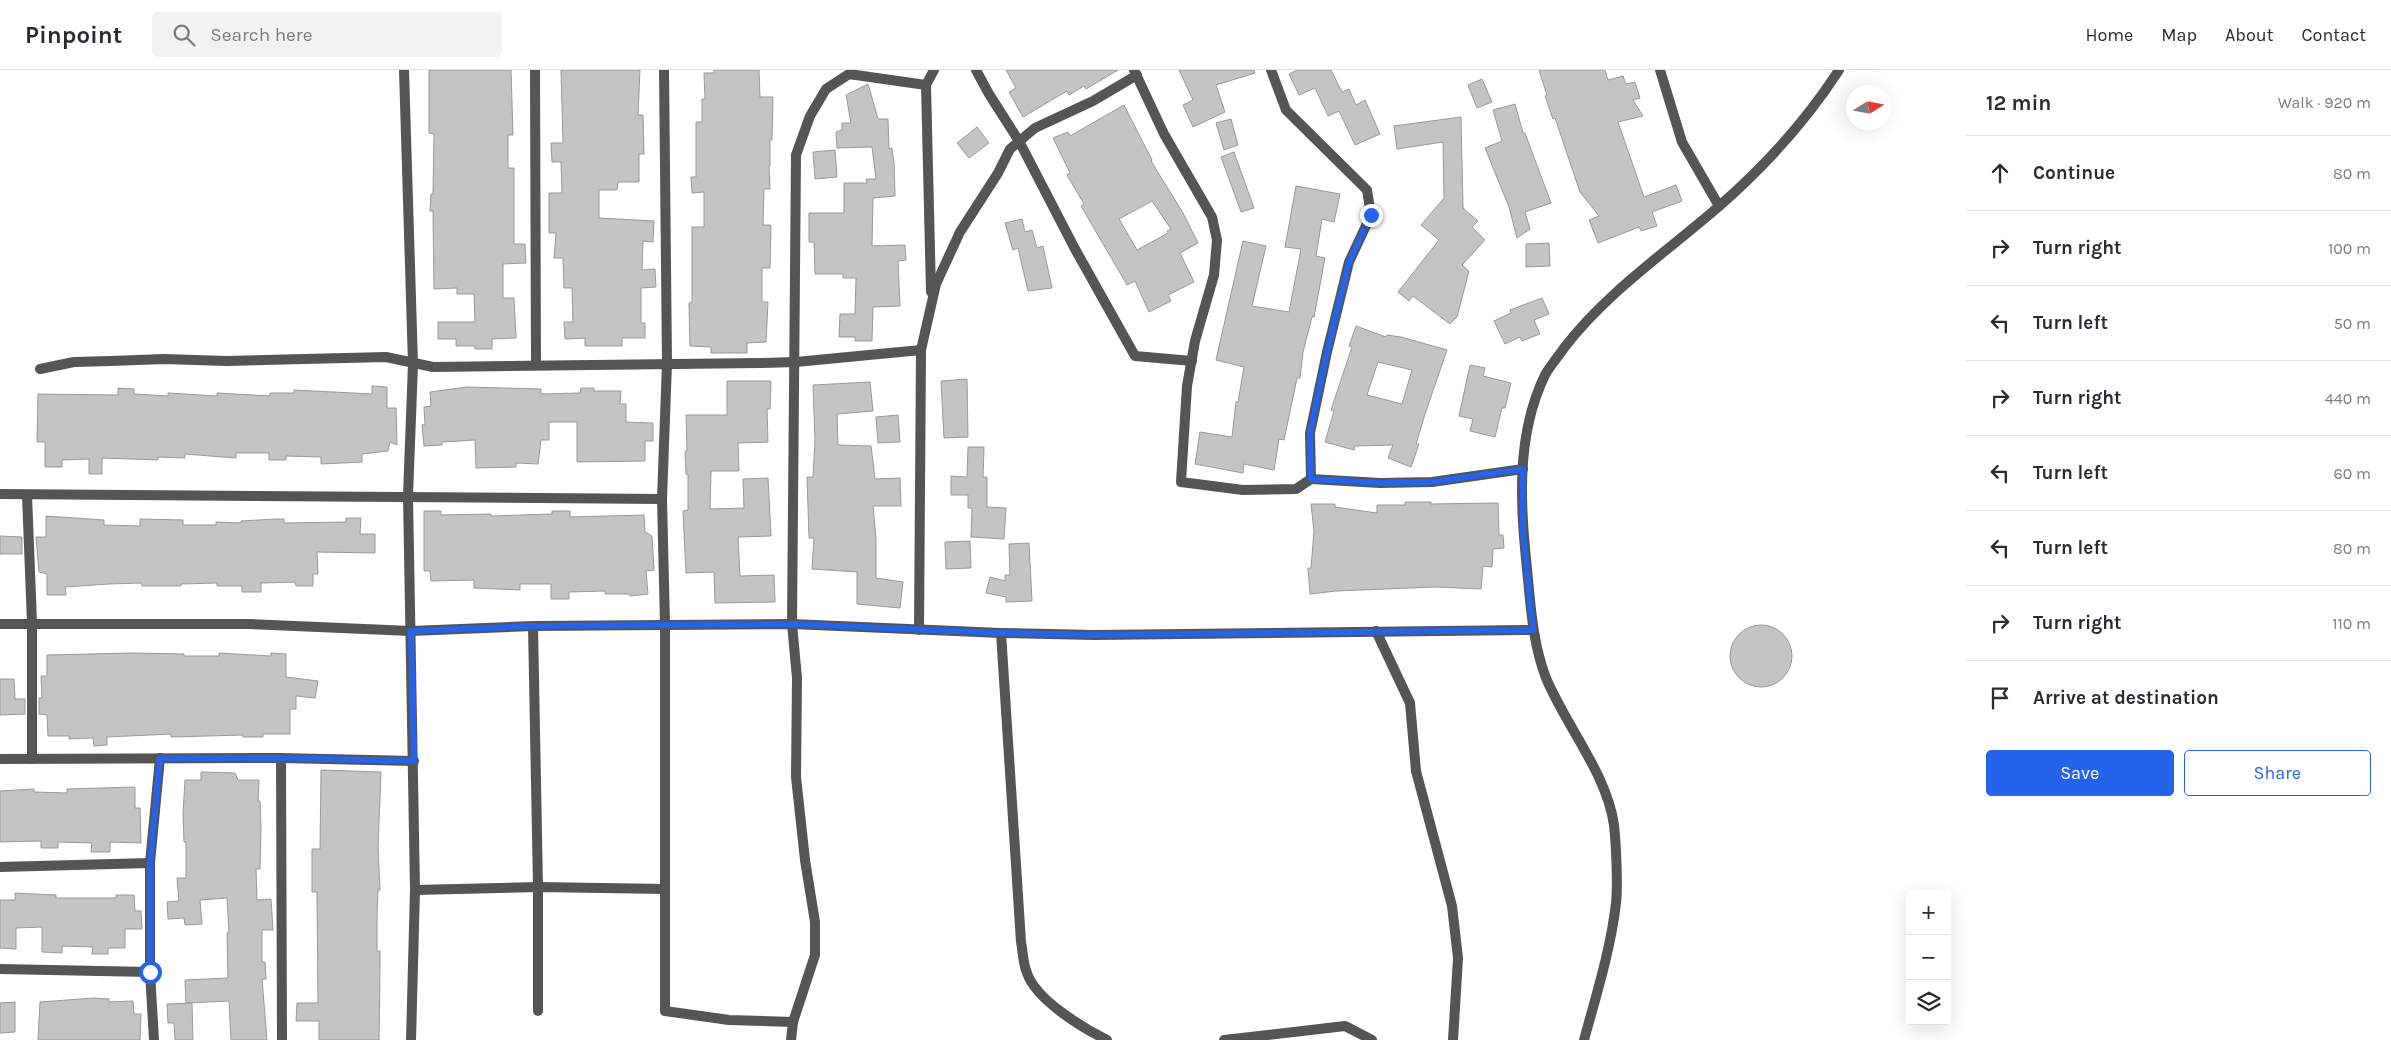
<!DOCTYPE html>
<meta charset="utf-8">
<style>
:root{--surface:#fff;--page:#f2f2f3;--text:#2b2b33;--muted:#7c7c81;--line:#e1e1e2;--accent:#2563eb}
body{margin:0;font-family:Karla,sans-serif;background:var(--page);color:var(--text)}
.controls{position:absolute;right:15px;bottom:15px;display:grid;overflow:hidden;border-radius:5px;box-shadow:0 5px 20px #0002}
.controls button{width:45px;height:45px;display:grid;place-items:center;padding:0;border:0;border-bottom:1px solid var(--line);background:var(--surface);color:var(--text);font:25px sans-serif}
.compass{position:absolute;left:1846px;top:15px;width:45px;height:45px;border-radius:50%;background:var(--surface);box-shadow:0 5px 20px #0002;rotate:79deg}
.stop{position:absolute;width:15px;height:15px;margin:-11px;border:4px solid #2563eb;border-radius:50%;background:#fff}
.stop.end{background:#2563eb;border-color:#fff;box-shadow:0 1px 5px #0008}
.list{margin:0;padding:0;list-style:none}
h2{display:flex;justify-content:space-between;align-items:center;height:65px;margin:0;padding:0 20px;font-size:21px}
h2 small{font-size:16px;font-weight:400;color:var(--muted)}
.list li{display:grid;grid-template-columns:32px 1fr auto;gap:15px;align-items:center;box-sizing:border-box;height:75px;padding:0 20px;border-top:1px solid var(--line)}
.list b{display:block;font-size:19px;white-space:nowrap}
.list em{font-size:16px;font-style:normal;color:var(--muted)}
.actions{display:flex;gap:10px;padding:15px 20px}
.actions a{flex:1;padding:11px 0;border:1px solid var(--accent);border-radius:5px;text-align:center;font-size:18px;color:var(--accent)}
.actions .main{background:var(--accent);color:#fff}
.icon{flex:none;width:28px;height:28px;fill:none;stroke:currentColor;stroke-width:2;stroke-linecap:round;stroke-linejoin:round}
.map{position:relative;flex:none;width:1966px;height:970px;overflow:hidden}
header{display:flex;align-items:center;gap:30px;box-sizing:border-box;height:70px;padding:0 25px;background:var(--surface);border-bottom:1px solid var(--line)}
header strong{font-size:24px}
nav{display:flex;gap:28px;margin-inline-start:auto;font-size:18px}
.search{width:350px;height:45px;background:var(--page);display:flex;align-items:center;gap:12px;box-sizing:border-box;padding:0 18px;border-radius:5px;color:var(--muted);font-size:19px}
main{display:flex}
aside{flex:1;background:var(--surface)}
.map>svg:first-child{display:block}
.building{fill:#c4c4c4;stroke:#999;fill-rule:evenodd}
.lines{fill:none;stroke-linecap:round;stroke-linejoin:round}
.street{stroke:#555;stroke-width:10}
.route{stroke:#2563eb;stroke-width:6}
</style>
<header>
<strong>Pinpoint</strong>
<div class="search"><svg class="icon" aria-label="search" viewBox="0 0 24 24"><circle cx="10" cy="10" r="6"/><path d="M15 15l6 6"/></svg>Search here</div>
<nav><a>Home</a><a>Map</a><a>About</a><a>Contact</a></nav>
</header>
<main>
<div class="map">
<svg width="1966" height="970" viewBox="0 0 1966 970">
<rect width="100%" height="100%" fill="#fff"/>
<g class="building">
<polygon points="429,0 511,0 513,65 508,65 508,98 514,98 514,174 525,174 526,193 503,194 503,228 514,228 516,268 492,269 492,279 475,279 475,276 456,276 456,269 438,269 438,252 475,252 474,224 457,224 457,218 434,219 433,141 430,141 431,124 433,124 434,64 429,63"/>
<polygon points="561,0 640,0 638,45 643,45 644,84 639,84 639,112 618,112 617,120 599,120 599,148 654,151 653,172 643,171 642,200 655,199 656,217 641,218 641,253 645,253 645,268 622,268 622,276 585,276 585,268 565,269 564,252 573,252 572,218 564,218 563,188 554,188 556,163 549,163 549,123 562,123 561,92 552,92 551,73 563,73"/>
<polygon points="714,0 759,0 760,27 773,27 772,70 770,70 770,96 769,96 770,119 764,119 763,155 771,155 770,198 762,198 762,232 768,232 766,272 747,273 747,283 711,283 711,277 690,276 689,233 692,232 692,157 704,157 704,122 692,123 691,107 696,107 696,52 702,52 702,29 705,29 704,3 714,3"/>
<polygon points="1006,0 1118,0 1086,19 1084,16 1069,25 1067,21 1023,47 1009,22 1016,18"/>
<polygon points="1179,0 1254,0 1255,3 1216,15 1225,42 1193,57 1183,35 1193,30"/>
<polygon points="1297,0 1331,0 1342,22 1349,19 1356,35 1365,30 1380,64 1355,75 1339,41 1328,46 1315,18 1299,25 1289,4"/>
<polygon points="1539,0 1605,0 1608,10 1623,6 1626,14 1635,12 1640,28 1633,30 1643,46 1618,52 1644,127 1676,115 1682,131 1652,142 1657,156 1641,161 1639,157 1598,173 1589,150 1599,146 1580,122 1555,48 1553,49 1545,26 1547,25"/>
<polygon points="1482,9 1492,32 1477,38 1468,15"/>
<polygon points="868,14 878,49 888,49 889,79 892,78 894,93 895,126 873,128 872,176 905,175 906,190 898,191 900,236 873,237 872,271 855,271 855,267 839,267 840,244 855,244 856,208 843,208 843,204 815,204 814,172 809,172 809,143 844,143 844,113 867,113 866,109 876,109 872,77 837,78 836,62 842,60 842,53 851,53 846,25"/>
<polygon points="1515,34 1523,63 1525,63 1551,133 1525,142 1530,159 1517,168 1509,137 1485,78 1502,71 1493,40"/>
<path d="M1124,35L1152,90L1151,91L1183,143L1198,173L1180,183L1194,212L1168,225L1171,231L1149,242L1135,211L1127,215L1081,136L1084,134L1067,105L1070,103L1053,68L1068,62L1070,66ZM1152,131L1171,159L1167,161L1168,163L1137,180L1119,149Z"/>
<polygon points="1461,47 1463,138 1478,151 1472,157 1485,170 1462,195 1469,201 1457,247 1450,254 1413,226 1409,231 1398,222 1439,170 1421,155 1444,128 1443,72 1397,79 1394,56"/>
<polygon points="1231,49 1238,75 1224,80 1216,53"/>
<polygon points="977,57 989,73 969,88 957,73"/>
<polygon points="835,80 837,107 815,109 813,82"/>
<polygon points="1234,82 1254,138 1241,142 1221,87"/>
<polygon points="1296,116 1340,124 1334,152 1322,149 1316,186 1325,188 1314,247 1312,247 1303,282 1300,308 1297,308 1284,370 1279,369 1274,400 1244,394 1243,403 1195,394 1200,362 1232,367 1236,332 1238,332 1244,297 1216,290 1243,171 1266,176 1252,236 1289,242 1301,179 1285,177"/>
<polygon points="1022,149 1025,162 1032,160 1037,178 1043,176 1052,218 1028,221 1018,178 1013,180 1005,153"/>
<polygon points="1549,173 1550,196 1526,197 1526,174"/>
<polygon points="1542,228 1549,244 1534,250 1540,264 1522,271 1520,267 1505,274 1494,251 1511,243 1510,240"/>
<path d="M1356,256L1386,267L1387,265L1401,267L1447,280L1425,344L1416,374H1419L1411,397L1388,388L1393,375L1355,376L1354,380L1325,372L1334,341L1331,340L1352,277L1349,276ZM1378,292L1412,300L1402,334L1367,325Z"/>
<polygon points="1470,295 1485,298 1483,306 1511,313 1505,338 1502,338 1495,367 1470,361 1473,349 1459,346"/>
<polygon points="967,309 968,367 944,368 941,311"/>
<polygon points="727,311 771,311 770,339 767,339 768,372 738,373 739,401 711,401 710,439 744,438 743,409 768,408 771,466 738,467 740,506 774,505 775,532 715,533 714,502 686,503 683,441 688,440 688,404 686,404 685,381 687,381 686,345 727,345"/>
<polygon points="870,312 873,341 837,344 838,375 871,376 875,409 900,408 901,436 873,436 876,468 876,508 903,512 900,538 857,534 857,502 812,499 814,468 809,468 807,407 813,407 815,370 813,315"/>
<polygon points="372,316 387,317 387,338 396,338 397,375 390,372 388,381 362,384 362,392 321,394 321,387 286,386 286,390 269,390 269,383 236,383 236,388 185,384 185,388 158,387 158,390 102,388 102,404 89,404 89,389 62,390 62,397 45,397 45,372 37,372 38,324 118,325 118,318 134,319 134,324 168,326 168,323 217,326 217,323 270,326 270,323 294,323 294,320 372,324"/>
<polygon points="467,317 541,319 541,324 580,323 581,318 594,318 594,321 621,321 620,334 626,334 626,352 653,353 653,371 645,371 645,391 577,392 577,352 549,352 549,370 541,370 538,394 516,393 516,397 476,398 475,370 442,372 442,375 424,376 422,355 425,354 424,337 431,336 430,322"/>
<polygon points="898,345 900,372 878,373 876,347"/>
<polygon points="968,377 984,377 983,407 987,407 987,437 1006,438 1004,469 971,467 972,438 968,438 968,425 951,425 951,406 967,407"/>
<polygon points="1405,432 1431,432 1431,434 1498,433 1499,465 1503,465 1504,478 1493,479 1492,497 1483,496 1481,519 1435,517 1336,521 1310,524 1308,498 1311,498 1314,461 1311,434 1335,434 1335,437 1377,443 1377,435 1405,435"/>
<polygon points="424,441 441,441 441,445 491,444 491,446 552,444 552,441 570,441 570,447 644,445 645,462 652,466 654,500 646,501 648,524 630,526 630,524 605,524 605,521 569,522 569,529 551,529 551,514 520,514 520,520 474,518 474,510 431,511 430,501 424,501"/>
<polygon points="46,446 104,450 104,455 140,456 140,449 183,450 183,455 216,455 216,452 241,453 241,451 276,449 284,449 284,453 346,452 346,448 361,448 360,464 375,464 375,483 317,482 318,504 313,504 313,516 296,516 295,512 261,513 261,522 242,522 242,516 217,516 217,513 181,514 181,516 142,516 141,513 109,514 65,517 66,525 47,525 47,504 39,502 36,467 46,467"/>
<polygon points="0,466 22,467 22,484 0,484"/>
<polygon points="970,471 971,498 946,499 945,472"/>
<polygon points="1029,473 1032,531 1006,532 1006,527 986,523 990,507 1005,511 1005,505 1010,505 1009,474"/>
<circle cx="1761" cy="586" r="31"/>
<polygon points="132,583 184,584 184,586 219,586 219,583 271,586 271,583 286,584 286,607 318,611 315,628 296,626 296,639 290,639 290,664 263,664 263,667 243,667 243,665 171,667 171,664 107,667 107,675 94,676 93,668 69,669 69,666 48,666 47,645 39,644 39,628 42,628 41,606 47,606 47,585"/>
<polygon points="0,609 14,609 15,629 25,629 25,644 0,645"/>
<polygon points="321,700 381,702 378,778 380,820 378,820 377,847 377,881 380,881 380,898 379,970 319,970 319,951 296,951 297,933 318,933 317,822 312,822 312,779 320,779"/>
<polygon points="201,702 235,703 238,710 259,710 258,731 260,731 261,758 260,799 256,799 257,830 271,829 273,860 262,860 262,892 265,892 266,909 262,909 267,970 231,970 229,931 186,933 185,910 228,908 227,863 229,863 227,828 200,830 202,854 185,855 184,848 168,849 167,832 179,831 177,808 186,808 186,772 184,772 183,743 185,710 201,710"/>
<polygon points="135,717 135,738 140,738 141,773 110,772 110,782 91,782 92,773 58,772 58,778 41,778 41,771 0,772 0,721 34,719 34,722 67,723 67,719"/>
<polygon points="15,823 56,825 56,828 116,828 116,825 134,825 135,841 141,841 142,859 125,859 125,878 108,878 108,884 92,884 93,877 62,876 62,883 42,882 42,857 16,858 16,879 0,878 0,830 15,830"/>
<polygon points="94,928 109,929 109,932 133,931 134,944 141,944 140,970 38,970 40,932"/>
<polygon points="15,932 15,962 0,963 0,933"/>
<polygon points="192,933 193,970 175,970 174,953 168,953 167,934"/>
</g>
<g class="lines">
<g class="street">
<polyline points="404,0 413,294 408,426 415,820 411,970"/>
<polyline points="535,0 536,295"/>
<polyline points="664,0 667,293 662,429 665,555 665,941 729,950 793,952"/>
<polyline points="976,0 989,24 1019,71 1075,179 1135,286 1192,291"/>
<polyline points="1134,0 1164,64 1212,147 1217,170 1214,205 1195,271 1187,316 1181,412 1243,420 1296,419 1311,409 1310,363 1327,282 1349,192 1371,145 1367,120 1286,40 1271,0"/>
<polyline points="1660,0 1682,72 1719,136"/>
<polyline points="931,222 926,15 934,0"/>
<polyline points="40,299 74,292 111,291 164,289 226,291 386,287 433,297 760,293 796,292 921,280"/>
<polyline points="1311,409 1380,413 1432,412 1523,399"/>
<polyline points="0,424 662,429"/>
<polyline points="27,425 32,553 32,689"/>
<polyline points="0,554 250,554 411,561 533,556 792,554 1001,563 1094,565 1533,560"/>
<polyline points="533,556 538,817 538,941"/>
<polyline points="919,560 921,280 936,214 960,162 998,103 1010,79 1035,58 1093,31 1137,5"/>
<polyline points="1376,561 1410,633 1416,701 1452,836 1458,888 1453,970"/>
<path d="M1001,563L1021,872C1023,882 1023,894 1027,903C1036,930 1083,958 1107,970"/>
<polyline points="281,688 282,970"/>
<polyline points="0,689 281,688 414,691"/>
<polyline points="0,797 150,793"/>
<polyline points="415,820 538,817 665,819"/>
<polyline points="0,899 150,902"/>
<polyline points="154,970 150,902 150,793 160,688"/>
<polyline points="791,970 793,952 815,885 815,852 805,790 796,707 797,608 792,554 796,85 810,46 826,19 849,4 926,15"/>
<polyline points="1224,970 1345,956 1372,970"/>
<path d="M1584,970C1596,926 1611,878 1616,833C1618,815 1616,773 1614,755C1607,704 1566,656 1546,608C1534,577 1531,542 1528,509C1521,441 1514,369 1545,305C1550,296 1558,287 1564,278C1606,223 1665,183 1717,138C1763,98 1806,51 1839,0"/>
</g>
</g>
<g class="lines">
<polyline class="route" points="150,902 150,793 160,688 281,688 414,691 411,561 533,556 792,554 1001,563 1094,565 1533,560 1523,462 1523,399 1432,412 1380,413 1311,409 1310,363 1327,282 1349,192 1371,145"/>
</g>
</svg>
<div class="controls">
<button>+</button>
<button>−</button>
<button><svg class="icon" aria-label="layers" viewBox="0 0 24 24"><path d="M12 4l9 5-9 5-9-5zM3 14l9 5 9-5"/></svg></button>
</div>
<svg class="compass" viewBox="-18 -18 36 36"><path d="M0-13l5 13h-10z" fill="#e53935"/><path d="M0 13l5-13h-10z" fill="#7c7c81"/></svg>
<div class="stop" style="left:150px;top:902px"></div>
<div class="stop end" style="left:1371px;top:145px"></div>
</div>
<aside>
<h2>12 min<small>Walk · 920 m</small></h2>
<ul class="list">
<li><svg class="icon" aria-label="ahead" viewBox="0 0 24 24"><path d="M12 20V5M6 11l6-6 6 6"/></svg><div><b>Continue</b></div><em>80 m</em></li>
<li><svg class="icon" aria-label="right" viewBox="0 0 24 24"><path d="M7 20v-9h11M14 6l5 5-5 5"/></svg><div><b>Turn right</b></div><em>100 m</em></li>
<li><svg class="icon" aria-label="left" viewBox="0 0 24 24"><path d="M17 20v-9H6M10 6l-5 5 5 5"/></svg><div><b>Turn left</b></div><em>50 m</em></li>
<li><svg class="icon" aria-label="right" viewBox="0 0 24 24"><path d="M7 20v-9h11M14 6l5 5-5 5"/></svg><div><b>Turn right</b></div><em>440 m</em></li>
<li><svg class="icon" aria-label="left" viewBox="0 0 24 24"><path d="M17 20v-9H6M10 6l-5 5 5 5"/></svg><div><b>Turn left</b></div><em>60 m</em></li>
<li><svg class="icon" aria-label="left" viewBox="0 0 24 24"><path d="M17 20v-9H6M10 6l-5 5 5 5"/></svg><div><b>Turn left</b></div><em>80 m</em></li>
<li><svg class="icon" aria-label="right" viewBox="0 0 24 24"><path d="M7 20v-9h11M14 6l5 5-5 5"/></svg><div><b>Turn right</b></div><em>110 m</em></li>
<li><svg class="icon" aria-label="arrive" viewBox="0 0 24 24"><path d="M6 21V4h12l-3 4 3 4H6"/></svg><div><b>Arrive at destination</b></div></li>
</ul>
<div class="actions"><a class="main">Save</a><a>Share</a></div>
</aside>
</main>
